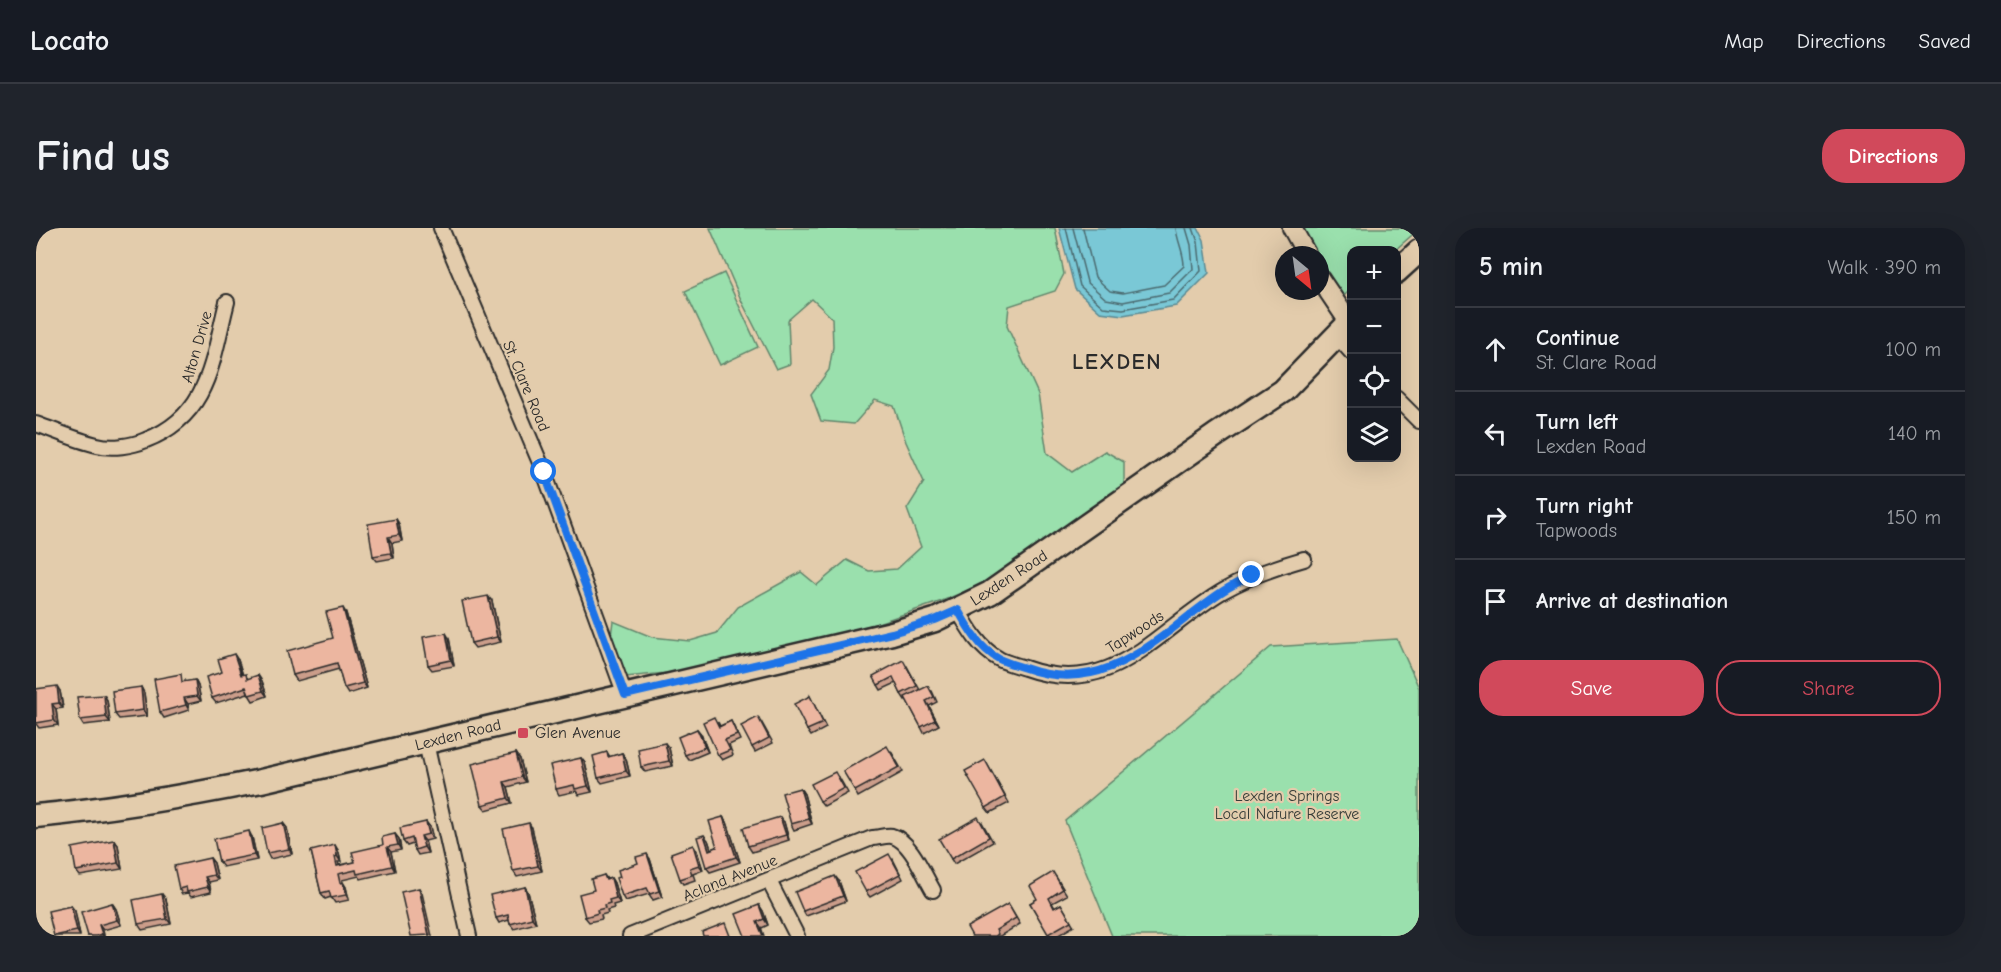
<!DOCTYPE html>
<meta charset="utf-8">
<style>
:root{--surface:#171b24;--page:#20242c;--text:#f1f3f6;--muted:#9ea1a6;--line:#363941;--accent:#d1495b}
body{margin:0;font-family:"Comic Neue",sans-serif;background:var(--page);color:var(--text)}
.controls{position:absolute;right:18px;top:18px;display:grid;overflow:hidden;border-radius:12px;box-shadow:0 6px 24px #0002}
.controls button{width:54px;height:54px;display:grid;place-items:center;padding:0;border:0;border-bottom:2px solid var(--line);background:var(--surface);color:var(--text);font:30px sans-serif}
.compass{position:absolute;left:1239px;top:18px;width:54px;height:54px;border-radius:50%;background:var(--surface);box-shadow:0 6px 24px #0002;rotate:151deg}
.stop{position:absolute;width:18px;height:18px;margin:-14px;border:4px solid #1a73e8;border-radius:50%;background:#fff}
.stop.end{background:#1a73e8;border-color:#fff;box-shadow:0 2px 6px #0008}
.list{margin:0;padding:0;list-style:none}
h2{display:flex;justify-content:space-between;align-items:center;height:78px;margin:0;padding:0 24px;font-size:26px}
h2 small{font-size:20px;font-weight:400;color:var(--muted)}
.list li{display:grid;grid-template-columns:39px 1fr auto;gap:18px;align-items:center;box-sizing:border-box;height:84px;padding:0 24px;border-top:2px solid var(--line)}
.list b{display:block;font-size:22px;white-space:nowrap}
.list p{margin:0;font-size:20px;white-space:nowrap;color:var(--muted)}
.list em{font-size:20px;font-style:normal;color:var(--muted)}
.actions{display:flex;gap:12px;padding:18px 24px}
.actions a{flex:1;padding:14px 0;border:2px solid var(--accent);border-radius:24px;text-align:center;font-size:21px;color:var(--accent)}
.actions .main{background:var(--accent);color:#fff}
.icon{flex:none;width:33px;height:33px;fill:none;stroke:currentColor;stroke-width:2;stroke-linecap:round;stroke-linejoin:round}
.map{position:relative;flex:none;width:1383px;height:708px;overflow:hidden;border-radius:24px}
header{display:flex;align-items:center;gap:36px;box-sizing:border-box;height:84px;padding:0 30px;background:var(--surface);border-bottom:2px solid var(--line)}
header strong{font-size:28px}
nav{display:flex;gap:33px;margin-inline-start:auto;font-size:21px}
.intro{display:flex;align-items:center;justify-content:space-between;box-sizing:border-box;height:144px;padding:0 36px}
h1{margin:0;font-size:42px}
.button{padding:15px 27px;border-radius:24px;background:var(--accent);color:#fff;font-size:21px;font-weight:700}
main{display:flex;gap:36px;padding:0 36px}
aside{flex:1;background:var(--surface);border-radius:24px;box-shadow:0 6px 24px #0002}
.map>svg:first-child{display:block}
.green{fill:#9ae0ad;stroke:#62866c;stroke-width:1.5}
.water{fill:#7ac8d6;stroke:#5a8992;stroke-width:1.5}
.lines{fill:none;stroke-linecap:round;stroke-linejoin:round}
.shore{stroke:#4b6a6f;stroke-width:1.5}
.minor-casing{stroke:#2b2b2b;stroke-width:18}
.tertiary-casing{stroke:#2b2b2b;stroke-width:22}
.primary-casing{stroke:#2b2b2b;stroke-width:27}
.minor{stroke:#e3ccac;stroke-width:14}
.tertiary{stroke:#e3ccac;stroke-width:18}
.primary{stroke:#e3ccac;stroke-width:22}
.wall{fill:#cb9d8a;stroke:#2b2b2b;stroke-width:1.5}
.shaded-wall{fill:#a57f70;stroke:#2b2b2b;stroke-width:1.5}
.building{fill:#ecb6a0;stroke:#2b2b2b;stroke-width:1.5}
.route{stroke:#1a73e8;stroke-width:8}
.poi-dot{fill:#d1495b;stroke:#e3ccac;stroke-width:2}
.labels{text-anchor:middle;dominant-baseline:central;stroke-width:4.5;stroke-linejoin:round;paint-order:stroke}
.street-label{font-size:16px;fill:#2b2b2b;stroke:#e3ccac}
.poi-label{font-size:16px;fill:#2b2b2b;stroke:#e3ccac;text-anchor:start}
.park-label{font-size:16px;fill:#363d38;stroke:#e3ccac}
.district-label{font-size:22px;font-weight:bold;letter-spacing:1.5px;fill:#2b2b2b;stroke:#e3ccac}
</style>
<header>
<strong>Locato</strong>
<nav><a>Map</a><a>Directions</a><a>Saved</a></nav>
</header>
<div class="intro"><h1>Find us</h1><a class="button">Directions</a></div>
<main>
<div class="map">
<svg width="1383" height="708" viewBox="0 0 1383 708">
<rect width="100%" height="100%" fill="#e3ccac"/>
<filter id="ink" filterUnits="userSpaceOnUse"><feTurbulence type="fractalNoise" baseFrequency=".0167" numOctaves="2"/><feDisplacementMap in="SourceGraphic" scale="12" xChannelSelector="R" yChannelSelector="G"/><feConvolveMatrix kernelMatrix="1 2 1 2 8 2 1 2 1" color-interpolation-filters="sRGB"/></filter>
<g filter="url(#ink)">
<g class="green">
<polygon points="674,0 1019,0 1028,46 1019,63 973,78 971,98 1002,166 1011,225 1036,244 1069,223 1088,234 1088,259 973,345 906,373 839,396 748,420 641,444 589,449 574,416 577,393 616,409 654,413 681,405 702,379 765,344 781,357 811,332 833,343 861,341 885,319 871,281 888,254 870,214 858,178 839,172 818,196 785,193 775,166 793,142 797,119 796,90 776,71 752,92 754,136 740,141 706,74"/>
<path d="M1261,0H1383V1L1359,22H1316L1315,61L1309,67C1293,63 1284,43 1284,27H1277Z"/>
<polygon points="688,45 722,119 684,137 649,63"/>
<polygon points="1361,411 1383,460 1383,708 1076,708 1029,593 1235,419"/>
</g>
<polygon class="water" points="1023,0 1162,0 1168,12 1173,45 1140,78 1087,87 1064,84 1039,61"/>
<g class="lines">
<g class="shore">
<polyline points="1030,0 1044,58 1067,79 1087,81 1137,72 1165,43 1162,14 1157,0"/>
<polyline points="1037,0 1051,54 1070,71 1087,74 1133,65 1157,41 1155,17 1150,0"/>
<path d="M1047,0L1059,49L1074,63L1087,65L1128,57L1148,38C1148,24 1141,13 1140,0"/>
</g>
<g class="minor-casing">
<g id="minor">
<polyline points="405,0 508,244 589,467"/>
<polyline points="1301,108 1316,125"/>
<polyline points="1360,170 1383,193"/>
<path d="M0,196C20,203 40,212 61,217C76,221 96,218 110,212C174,187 176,132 191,74"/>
<path d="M922,382C932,400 944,421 963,431C970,435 980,437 989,440C1078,472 1120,402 1187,363C1213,348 1240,339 1268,331"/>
<polyline points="390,515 433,708"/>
<polyline points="733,653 761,708"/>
<path d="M594,708L836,610C842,610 850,607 856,608C874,612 888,647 897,662"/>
</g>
</g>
<g class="tertiary-casing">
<g id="tertiary">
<polyline points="1256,0 1271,27"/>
<polyline points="1284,51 1313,94"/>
</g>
</g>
<g class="primary-casing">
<g id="primary">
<polyline points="1360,44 1383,23"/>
<path d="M0,588C76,581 151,568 225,553L856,405L899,392L954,365L1180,207L1247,163L1316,92"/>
</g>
</g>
<use href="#minor" class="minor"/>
<use href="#tertiary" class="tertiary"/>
<use href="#primary" class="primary"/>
</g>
<g class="wall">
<polygon points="360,291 363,296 366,313 356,315 358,330 341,333 337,328"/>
<polygon points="456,373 465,414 439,420 435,415"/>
<polygon points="310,385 331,460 312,466 308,460 303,441 261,453 257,447 297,410"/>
<polygon points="413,410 418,438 396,442 392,437"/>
<polygon points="202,432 207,447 213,451 226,453 231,468 217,473 212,465 180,475 176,470 186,444"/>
<polygon points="871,438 884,462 896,463 901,474 893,478 903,497 888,505 885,499 870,471 869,472 865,466 860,455 845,462 842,457"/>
<polygon points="149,452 149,454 159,452 162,458 165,473 152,476 153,482 128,490 124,484"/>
<polygon points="105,459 108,465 111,488 83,491 79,486"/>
<polygon points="0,461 24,463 27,480 20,481 22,497 3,500 0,496"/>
<polygon points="68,467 71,472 74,494 47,497 44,492"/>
<polygon points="774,468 790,500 775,508 771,502"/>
<polygon points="695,493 698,499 704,512 693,517 697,527 686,532 682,527 682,494 684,498"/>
<polygon points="726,495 737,515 719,524 716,519"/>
<polygon points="661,501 665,506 672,524 653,532 649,527"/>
<polygon points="633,520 637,538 609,544 605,539"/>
<polygon points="855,523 867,544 822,569 819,563"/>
<polygon points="571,524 574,529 586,525 590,531 594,548 566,555 562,550"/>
<polygon points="480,525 484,531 490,554 472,559 476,575 450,582 446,577"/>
<polygon points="545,530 549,535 556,564 543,567 540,563 523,567 520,561"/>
<polygon points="949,532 973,575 954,585 950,580"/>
<polygon points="803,549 812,565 788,578 784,573"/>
<polygon points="764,560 768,566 776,596 758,602 755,596"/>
<polygon points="687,589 691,594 704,634 674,644 670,639 672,612 675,621 681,619"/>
<polygon points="390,594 394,599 397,611 389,613 392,625 382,627 379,622 377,616 371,618 367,613"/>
<polygon points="748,594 753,612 716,624 712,618"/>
<polygon points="946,594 957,614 918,636 915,631"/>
<polygon points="247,595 251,600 256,626 234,631 231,625"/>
<polygon points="496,600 506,643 481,649 477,643"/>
<polygon points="359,606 363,611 365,622 355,624 359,643 325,651 323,648 306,652 306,654 310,659 313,672 299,675 295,669 289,671 285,665 275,623 302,622 305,634 302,634 303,637 319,634 347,617"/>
<polygon points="216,609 221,632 187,639 183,634"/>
<polygon points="78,612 82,617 86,641 44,648 40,643"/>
<polygon points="661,623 667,642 657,646 659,652 647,656 644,651"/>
<polygon points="174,630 178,635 182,652 173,654 175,664 155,669 152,665 146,666 143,661"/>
<polygon points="614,631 626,669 617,672 613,666 589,673 586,668 584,649"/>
<polygon points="857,631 867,651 834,669 830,664"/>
<polygon points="568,647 571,651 575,650 578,655 584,675 577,677 578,680 571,682 572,685 565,687 566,691 553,694 549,689 558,662"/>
<polygon points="1020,649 1031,667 1016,675 1019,680 1025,676 1038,698 1021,708 1014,708 994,675 1001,671"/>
<polygon points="803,653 810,673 770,688 767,683"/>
<polygon points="489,659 492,664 500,695 478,701 474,696 473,692 463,695 460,690"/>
<polygon points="130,671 135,696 106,702 102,696"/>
<polygon points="76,675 80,681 85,697 67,702 68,708 52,708"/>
<polygon points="972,676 984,696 964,708 936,708"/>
<polygon points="723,677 727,683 732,697 709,708"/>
<polygon points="35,678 39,683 44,708 18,708"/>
</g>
<g class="shaded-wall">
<polygon points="360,291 363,296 366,313 363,307"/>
<polygon points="352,309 356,315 358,330 355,325"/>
<polygon points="452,368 456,373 465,414 461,409"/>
<polygon points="307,380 310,385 331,460 327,455"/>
<polygon points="410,405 413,410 418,438 415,432"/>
<polygon points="198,426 202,432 208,452 205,447"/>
<polygon points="222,447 226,453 231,468 227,463"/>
<polygon points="159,452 162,458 165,473 161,468"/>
<polygon points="21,458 24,463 27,480 23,475"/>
<polygon points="105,459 108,465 111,488 107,482"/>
<polygon points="68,467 71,472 74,494 70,489"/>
<polygon points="148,470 152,476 153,482 150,477"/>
<polygon points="890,473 893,478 903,497 899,492"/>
<polygon points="16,476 20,481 22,497 18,492"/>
<polygon points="661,501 665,506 672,524 669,519"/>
<polygon points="629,515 633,520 637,538 633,533"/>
<polygon points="480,525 484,531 490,554 486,549"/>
<polygon points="586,525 590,531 594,548 590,543"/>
<polygon points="545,530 549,535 556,564 552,558"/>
<polygon points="468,554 472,559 476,575 472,570"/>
<polygon points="764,560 768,566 776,596 773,591"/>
<polygon points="687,589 691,594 704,634 700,629"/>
<polygon points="744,589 748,594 753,612 750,607"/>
<polygon points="390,594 394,599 397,611 393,606"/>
<polygon points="247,595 251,600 256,626 253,621"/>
<polygon points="493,595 496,600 506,643 502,638"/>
<polygon points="213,603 216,609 221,632 218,627"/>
<polygon points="359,606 363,611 365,622 362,617"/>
<polygon points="668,607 672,612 677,627 673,622"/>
<polygon points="385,608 389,613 392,625 388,619"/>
<polygon points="78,612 82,617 86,641 82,635"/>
<polygon points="299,617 302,622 305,634 301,628"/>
<polygon points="657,617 661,623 667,642 663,637"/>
<polygon points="351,619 355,624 359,643 356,638"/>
<polygon points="611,626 614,631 626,669 623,663"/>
<polygon points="174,630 178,635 182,652 178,647"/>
<polygon points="799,648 803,653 810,673 807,668"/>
<polygon points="169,649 173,654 175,664 172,659"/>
<polygon points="575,650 578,655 584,675 580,670"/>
<polygon points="307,654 310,659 313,672 310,667"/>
<polygon points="489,659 492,664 500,695 496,690"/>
<polygon points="383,660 386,665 396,708 393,707"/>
<polygon points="126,666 130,671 135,696 131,691"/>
<polygon points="76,675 80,681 85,697 81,692"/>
<polygon points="723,677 727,683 732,697 728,691"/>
<polygon points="35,678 39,683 44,708 41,703"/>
<polygon points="721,694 725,699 728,708 727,708"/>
<polygon points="63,697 67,702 68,708 67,708 66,706"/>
</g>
<g class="building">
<polygon points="360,291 363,307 352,309 355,325 337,328 332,296"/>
<polygon points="452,368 461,409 435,415 426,373"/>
<polygon points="307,380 327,455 308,460 301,435 257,447 251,423 297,410 290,384"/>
<polygon points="410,405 415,432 392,437 387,409"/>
<polygon points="198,426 205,447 210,446 211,451 222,447 227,463 213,467 210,459 176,470 170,449 186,444 182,431"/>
<polygon points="867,432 881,458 865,466 857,449 842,457 837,448"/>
<polygon points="145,446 146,454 159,452 161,468 148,470 150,477 124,484 118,451"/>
<polygon points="21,458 23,475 16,476 18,492 0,495 0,461"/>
<polygon points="892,458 898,469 890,473 899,492 885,499 869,469"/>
<polygon points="105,459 107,482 79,486 76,463"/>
<polygon points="68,467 70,489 44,492 41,469"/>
<polygon points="774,468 787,495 771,502 758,476"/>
<polygon points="678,489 683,499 695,493 701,507 689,512 694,522 682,527 667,494"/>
<polygon points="722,489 733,510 716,519 705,498"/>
<polygon points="661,501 669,519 649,527 642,509"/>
<polygon points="629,515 633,533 605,539 602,521"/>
<polygon points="851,518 863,539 819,563 807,543"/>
<polygon points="571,524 572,529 586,525 590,543 562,550 557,528"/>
<polygon points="480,525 486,549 468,554 472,570 446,577 436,536"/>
<polygon points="545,530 552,558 539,561 538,557 520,561 514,537"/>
<polygon points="949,532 969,569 950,580 929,543"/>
<polygon points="799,544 808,560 784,573 775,556"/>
<polygon points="764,560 773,591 755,596 746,565"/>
<polygon points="687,589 700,629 670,639 661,609 668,607 673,622 681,619 673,593"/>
<polygon points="744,589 750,607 712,618 707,600"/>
<polygon points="942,589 953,609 915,631 903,611"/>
<polygon points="390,594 393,606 385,608 388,619 379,622 376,610 367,613 364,600"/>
<polygon points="247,595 253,621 231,625 226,600"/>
<polygon points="493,595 502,638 477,643 467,601"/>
<polygon points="213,603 218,627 183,634 178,611"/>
<polygon points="359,606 362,617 351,619 356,638 321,646 320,642 302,646 304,655 307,654 310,667 295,670 293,663 285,665 275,623 299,617 301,628 299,629 301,638 319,634 316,624 347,617 346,609"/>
<polygon points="78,612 82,635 40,643 36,620"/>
<polygon points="657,617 663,637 654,640 656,647 644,651 635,625"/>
<polygon points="611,626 623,663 614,666 611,660 586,668 580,650 584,649 582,642 602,635 600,629"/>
<polygon points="853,626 864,646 830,664 819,644"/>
<polygon points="174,630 178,647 169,649 172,659 151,664 150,659 143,661 138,638"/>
<polygon points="1017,644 1027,661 1013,670 1018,680 1025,676 1035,693 1012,706 994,675 1001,671 994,658"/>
<polygon points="568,647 570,652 575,650 580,670 573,672 574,675 568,677 569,680 561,682 562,685 549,689 543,666 558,662 555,651"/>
<polygon points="799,648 807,668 767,683 759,664"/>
<polygon points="489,659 496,690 474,696 472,687 460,690 454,667"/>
<polygon points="383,660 393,707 375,708 365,664"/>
<polygon points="126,666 131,691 102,696 97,672"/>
<polygon points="76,675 81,692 63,697 66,706 60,708 52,708 45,684"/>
<polygon points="972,676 980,690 960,702 962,706 959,708 936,708 931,699"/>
<polygon points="723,677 728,691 721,694 727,708 709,708 700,686"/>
<polygon points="35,678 41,703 18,708 12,683"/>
<polygon points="689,695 694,708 667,708 666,704"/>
</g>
</g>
<g class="lines" filter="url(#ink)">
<path class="route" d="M508,244L589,467L856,405L899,392L922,382C932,400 944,421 963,431C971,435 980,437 989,440C1072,470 1122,407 1184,365C1194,358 1205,353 1216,347"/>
</g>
<rect class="poi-dot" x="481" y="499" width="12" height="12" rx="3"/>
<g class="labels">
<g class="street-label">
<text transform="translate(161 119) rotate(-74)">Alton Drive</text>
<text transform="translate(490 158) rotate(67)">St. Clare Road</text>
<text transform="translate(973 350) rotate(-33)">Lexden Road</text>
<text transform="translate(1099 404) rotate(-33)">Tapwoods</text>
<text transform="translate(422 507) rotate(-14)">Lexden Road</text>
<text transform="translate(694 650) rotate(-22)">Acland Avenue</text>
</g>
<g class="poi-label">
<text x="499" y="505">Glen Avenue</text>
</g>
<g class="park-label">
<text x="1251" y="568">Lexden Springs<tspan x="1251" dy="18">Local Nature Reserve</tspan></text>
</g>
<g class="district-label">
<text x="1081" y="134">LEXDEN</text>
</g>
</g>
</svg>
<div class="controls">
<button>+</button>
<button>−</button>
<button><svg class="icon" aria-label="locate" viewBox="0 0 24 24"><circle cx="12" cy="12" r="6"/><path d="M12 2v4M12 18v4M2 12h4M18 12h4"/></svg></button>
<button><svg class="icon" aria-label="layers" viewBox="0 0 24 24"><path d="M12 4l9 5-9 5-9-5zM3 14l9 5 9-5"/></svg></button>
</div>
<svg class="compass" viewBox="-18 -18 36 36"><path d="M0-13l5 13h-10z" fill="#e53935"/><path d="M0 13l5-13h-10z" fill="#9ea1a6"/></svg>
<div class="stop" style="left:508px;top:244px"></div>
<div class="stop end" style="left:1216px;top:347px"></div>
</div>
<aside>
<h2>5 min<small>Walk · 390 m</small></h2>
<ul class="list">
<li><svg class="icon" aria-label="ahead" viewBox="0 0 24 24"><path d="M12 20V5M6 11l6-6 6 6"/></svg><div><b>Continue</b><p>St. Clare Road</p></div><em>100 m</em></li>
<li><svg class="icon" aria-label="left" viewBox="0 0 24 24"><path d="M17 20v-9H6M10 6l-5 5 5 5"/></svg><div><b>Turn left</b><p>Lexden Road</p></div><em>140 m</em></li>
<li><svg class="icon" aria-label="right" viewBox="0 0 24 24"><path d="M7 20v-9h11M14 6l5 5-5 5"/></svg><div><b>Turn right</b><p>Tapwoods</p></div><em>150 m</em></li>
<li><svg class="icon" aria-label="arrive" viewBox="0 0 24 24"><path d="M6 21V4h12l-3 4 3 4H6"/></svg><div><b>Arrive at destination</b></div></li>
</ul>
<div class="actions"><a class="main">Save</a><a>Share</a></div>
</aside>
</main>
